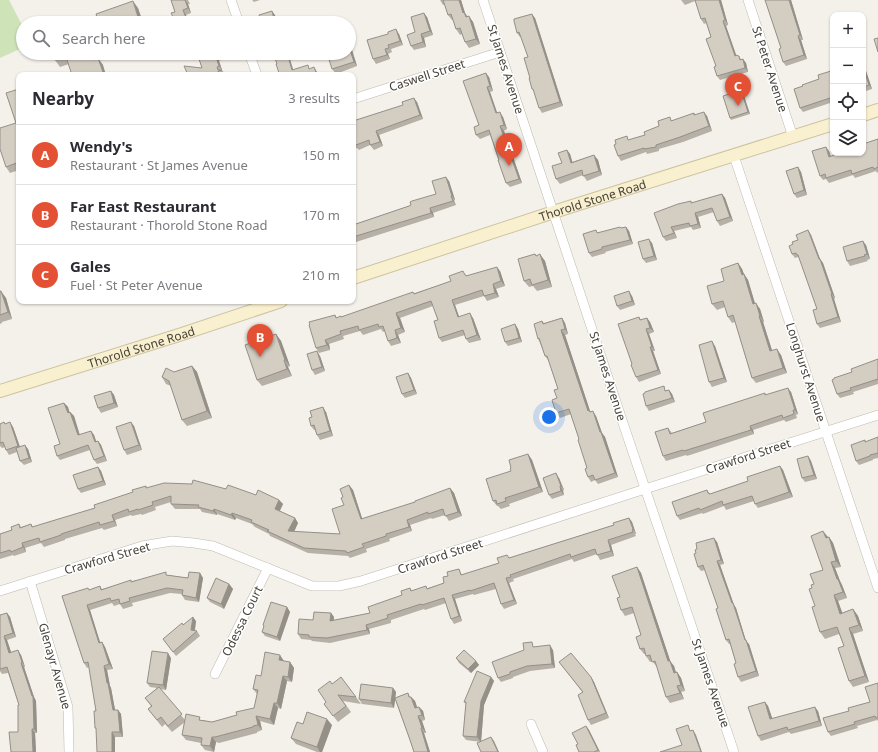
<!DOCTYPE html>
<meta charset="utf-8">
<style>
:root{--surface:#fff;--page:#f7f7f7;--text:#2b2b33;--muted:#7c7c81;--line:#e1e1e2;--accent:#e35033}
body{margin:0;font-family:"Noto Sans",sans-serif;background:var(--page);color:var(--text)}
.controls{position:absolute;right:12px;top:12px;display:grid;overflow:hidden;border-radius:8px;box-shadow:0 1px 3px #0004}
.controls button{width:36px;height:36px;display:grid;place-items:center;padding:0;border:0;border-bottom:1px solid var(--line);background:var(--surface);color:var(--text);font:20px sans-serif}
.you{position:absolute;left:549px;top:417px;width:14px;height:14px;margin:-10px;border:3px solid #fff;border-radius:50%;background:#1a73e8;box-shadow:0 0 0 6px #1a73e833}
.badge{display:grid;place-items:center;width:26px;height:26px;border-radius:50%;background:var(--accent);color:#fff;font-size:13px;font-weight:700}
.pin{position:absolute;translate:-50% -33px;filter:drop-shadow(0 1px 2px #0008)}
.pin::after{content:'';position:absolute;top:21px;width:14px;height:12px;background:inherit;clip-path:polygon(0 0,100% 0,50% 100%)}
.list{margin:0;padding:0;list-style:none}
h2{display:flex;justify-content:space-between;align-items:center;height:52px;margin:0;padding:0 16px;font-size:17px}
h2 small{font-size:13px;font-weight:400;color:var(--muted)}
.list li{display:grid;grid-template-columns:26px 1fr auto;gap:12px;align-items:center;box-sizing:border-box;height:60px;padding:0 16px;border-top:1px solid var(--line)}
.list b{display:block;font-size:15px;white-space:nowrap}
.list p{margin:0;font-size:13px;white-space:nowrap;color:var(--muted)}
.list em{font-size:13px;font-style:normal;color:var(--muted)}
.icon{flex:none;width:22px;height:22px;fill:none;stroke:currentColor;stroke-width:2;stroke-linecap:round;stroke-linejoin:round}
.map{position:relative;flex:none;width:878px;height:752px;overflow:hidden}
.search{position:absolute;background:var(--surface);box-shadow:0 1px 3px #0004;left:16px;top:16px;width:340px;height:44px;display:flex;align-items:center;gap:10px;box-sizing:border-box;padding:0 14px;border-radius:22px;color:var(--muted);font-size:15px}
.panel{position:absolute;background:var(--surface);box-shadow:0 1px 3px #0004;left:16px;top:72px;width:340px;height:232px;border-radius:8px}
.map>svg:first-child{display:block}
.park{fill:#cfe3b9}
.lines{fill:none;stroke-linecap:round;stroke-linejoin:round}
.minor-casing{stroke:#bfb9af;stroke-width:10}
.secondary-casing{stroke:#cec3a0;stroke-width:14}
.minor{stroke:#fff;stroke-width:9}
.secondary{stroke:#f9f0d0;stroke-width:12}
.wall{fill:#b6b0a7}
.shaded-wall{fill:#949088}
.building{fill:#d4cdc2;stroke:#949088}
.labels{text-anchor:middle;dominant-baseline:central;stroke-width:3;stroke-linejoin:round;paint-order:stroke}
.street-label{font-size:12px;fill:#47423a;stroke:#fff}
</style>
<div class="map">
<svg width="878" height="752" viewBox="0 0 878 752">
<rect width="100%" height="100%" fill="#f4f1eb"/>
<polygon class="park" points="0,0 9,0 23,27 23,47 22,48 0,58"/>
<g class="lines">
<g class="minor-casing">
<g id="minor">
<polyline points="231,0 239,23"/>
<polyline points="483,0 623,423 734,752"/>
<polyline points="748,0 793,137"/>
<polyline points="249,53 257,75"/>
<polyline points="353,99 500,52"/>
<polyline points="734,156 878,588"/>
<polyline points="30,581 68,707 69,752"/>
<polyline points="0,591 142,546 172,541 194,543 213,546 312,586 339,586 361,581 645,489 878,415"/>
<polyline points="215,674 268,568"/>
<polyline points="531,724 543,752"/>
</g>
</g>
<g class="secondary-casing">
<g id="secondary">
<polyline points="863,115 878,110"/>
<path id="s1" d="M353,278L566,208L833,124"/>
<path id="s2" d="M0,391L179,335L281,301"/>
</g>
</g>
<use href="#minor" class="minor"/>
<use href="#secondary" class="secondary"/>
</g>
<g class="wall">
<polygon points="171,0 188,0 190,4 188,4 191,13 186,15 189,23 172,23 173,17 175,12"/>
<polygon points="252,0 260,0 254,2"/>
<polygon points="440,0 461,0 465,13 468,17 473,22 480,44 469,48 465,42 462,34 460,35 456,29 453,20 452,20 448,15 445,4 443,5"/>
<polygon points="681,0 721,0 728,25 726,26 736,56 738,56 741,59 743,59 746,63 748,72 720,80 717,76 711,37 706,23 704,24 701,19 695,1 685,5"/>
<polygon points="791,0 803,40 801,40 807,59 786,66 783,62 781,48"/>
<polygon points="138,8 143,23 99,23"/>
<polygon points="427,17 433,35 424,38 426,47 414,50 411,46 415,32"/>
<polygon points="535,18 563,106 542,113 539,108 534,91 532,89 530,78 528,57 521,37 520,37 517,33"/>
<polygon points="399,34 403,45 391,49 392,52 388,54 390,59 376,64 373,59"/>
<polygon points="349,46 352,50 357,66 336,74 332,69"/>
<polygon points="53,53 94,53 96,59 103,65 69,64 60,67 55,60"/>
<polygon points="218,53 221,60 219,61 222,70 225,74 223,75 188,75 202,68"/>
<polygon points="863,67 866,71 872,89 863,92"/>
<polygon points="833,74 833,102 803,112 800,108 803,86"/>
<polygon points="489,77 493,91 490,92 497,113 503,117 507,129 504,131 522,183 510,187 506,183 490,135 480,139 476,135"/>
<polygon points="19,89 19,170 10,173 6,167 16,123"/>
<polygon points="741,90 743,93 750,114 731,120 730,118"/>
<polygon points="417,102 423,119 379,135 383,146 374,150 370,145 359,150 357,148 353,149 353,121"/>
<polygon points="694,113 695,115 707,116 712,131 683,142 659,149 659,151 647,154 646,152 621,161 618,156 629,140 645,135 659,126 673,121"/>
<polygon points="878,139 878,172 877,173 876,171 855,178 853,175 829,183 826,179 823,180 820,176 829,151 831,156"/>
<polygon points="567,150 570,154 572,162 594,155 598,160 602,175 587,181 583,175 560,184 556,179"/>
<polygon points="798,167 801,172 807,195 797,198 794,194"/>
<polygon points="449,181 455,200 454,201 456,205 433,213 434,217 353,243 355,248 353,249 353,225 409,206 436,194"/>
<polygon points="722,194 725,198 733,221 720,226 717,221 714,212 698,217 701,228 693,230 691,227 674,231 677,238 666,241 663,237 691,201 692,203"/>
<polygon points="626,227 629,231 633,244 605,252 606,253 592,257 589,253 598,233"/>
<polygon points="808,230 811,235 820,259 823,263 835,298 834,299 841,322 820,328 817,324 817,309 800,259 798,257 795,258 792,254 793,244 798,240"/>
<polygon points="652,243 657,260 646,263 643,259"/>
<polygon points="866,245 870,259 867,260 868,261 850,266 847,261"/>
<polygon points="535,254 536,255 545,261 552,287 537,291 533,286 529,287 524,281"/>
<polygon points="738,263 742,269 744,274 748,280 755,304 760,309 764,322 763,322 772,350 781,355 787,373 756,383 752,378 735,322 732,323 728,317 725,307 717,310 712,304 724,281"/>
<polygon points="500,271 505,286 496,289 499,297 487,301 484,296 455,305 459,317 473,318 481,340 469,343 466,339 465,335 442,342 439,338 438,320 433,306 400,318 405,332 398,335 401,343 391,346 388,341 385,331 383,332 381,329 363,335 360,331 343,336 344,339 329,344 330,350 319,353 316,348 335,315 337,318 342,317 467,276"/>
<polygon points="0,291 6,298 12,319 2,322 2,323 0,324"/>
<polygon points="632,296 635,305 620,310 617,306"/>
<polygon points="639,317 641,320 647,318 650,322 654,332 649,334 655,351 653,351 661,374 639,382 636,377 632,364"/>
<polygon points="562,318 565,323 568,334 565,335 590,411 596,416 602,433 605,437 618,477 598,484 595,480 591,482 588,477 587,468 579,439 571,414 560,418 556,413 558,389 549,361 545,356 540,343 538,339 542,321 544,323"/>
<polygon points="515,324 518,329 522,342 508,346 505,342"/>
<polygon points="276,334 281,341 290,366 288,367 292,376 262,386 257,380"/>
<polygon points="715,346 727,382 712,387 709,382"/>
<polygon points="320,356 325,371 315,375 312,370"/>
<polygon points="878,359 878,384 853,392 854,394 840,398 837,394 852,372"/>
<polygon points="192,366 197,372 212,418 187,426 182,420 171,386 166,384 162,377 174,372"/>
<polygon points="408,373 411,378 417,394 405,398 402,394"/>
<polygon points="666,390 669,390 672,394 675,402 649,411 646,406"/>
<polygon points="111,391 114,395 118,407 101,413 98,408"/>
<polygon points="791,392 798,414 796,415 797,418 786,422 784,420 753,430 754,434 687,456 686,455 666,461 663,456 668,428 672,433 706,422 766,395"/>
<polygon points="64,403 68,407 69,412 70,412 74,416 80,435 91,431 94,435 96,442 98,441 101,445 107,461 97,464 94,460 90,450 60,460 57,456 60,444"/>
<polygon points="326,412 333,436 320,440 317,435 315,430 314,430 311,426 312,417"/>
<polygon points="4,422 5,424 13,427 20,447 28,449 32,462 24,465 20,461 17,452 9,455 6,450 5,447 2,448 0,446 0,424"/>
<polygon points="134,426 142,450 127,455 124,450"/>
<polygon points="878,437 878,458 873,459 873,460 859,465 856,461 865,440 866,442"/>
<polygon points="528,454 532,460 543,492 509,504 510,506 501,509 498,506 497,506 493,501 511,471"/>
<polygon points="808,456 811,461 817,479 805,482 802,478"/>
<polygon points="780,466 783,470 793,497 758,508 755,504 754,501 726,510 724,506 703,514 702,513 680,520 677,516 707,490 710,494 748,481"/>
<polygon points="98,467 101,471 106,485 81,493 78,489"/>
<polygon points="559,478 564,490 563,491 564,495 552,499 549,495"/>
<polygon points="349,485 353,490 362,519 415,502 450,488 454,493 462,516 449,521 445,515 432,519 431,518 410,525 412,531 389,539 390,541 366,549 367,552 350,558 348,556 308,553 270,536 269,534 255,527 252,524 236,518 235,520 217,514 217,515 202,512 200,509 175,509 171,504 171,502 155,507 156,510 142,515 141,514 132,516 131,515 115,520 117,526 104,530 102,528 65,539 65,540 44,547 41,543 25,548 26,552 14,556 13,555 0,559 0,534 12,530 19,524 21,527 31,524 33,527 95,508 147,488 226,489 279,500 283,504 280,511 295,518 298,523 294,532 340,534 344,505 343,497"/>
<polygon points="629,518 632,522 636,534 635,534 636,536 611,545 614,556 600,560 597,554 574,562 572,559 513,579 514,581 509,583 517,604 504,609 501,604 496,589 474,595 473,594 455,599 462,621 454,624 451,619 446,603 425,610 424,609 391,620 391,623 369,629 370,634 330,643 312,641 311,640 301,639 298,634 313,620 331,613 334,617 334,620 370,613 402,595 410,588 412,591 428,588 444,583 448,576 459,569 462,575 499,563 507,555 509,558 614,525"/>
<polygon points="829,537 833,543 841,567 835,568 840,581 842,585 847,598 838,601 842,613 853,609 858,616 863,631 853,634 869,682 853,687 849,681 844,646 839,634 825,639 820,632 815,606 812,588 814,584 823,570 828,538"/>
<polygon points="717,542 724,564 720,565 734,605 736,608 746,641 749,644 759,676 741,682 738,677 736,663 730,644 729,644 726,640 718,608 705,570 701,571 698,567"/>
<polygon points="637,567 641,573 670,661 674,666 676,673 677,672 681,678 685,691 681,692 684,699 670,703 666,697 657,667 652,661 650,662 646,656 646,654 644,654 640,649 641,635 634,613 625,616 621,610 620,597"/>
<polygon points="200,573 203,578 199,602 185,600 182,595 182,594 170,593 132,603 133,606 123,609 120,604 114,606 112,603 90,610 100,643 102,642 105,647 113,669 107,670 110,686 111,688 115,710 118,710 121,714 123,737 115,737 96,729 95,728 96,711 89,667 87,668 84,663 62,596 89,590 100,586 102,589 132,581 168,575 188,578"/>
<polygon points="229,584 233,589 224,609 210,602 207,598"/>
<polygon points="287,607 290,612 280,641 265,636 262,632 264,627 263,625"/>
<polygon points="7,613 10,617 16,637 7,640 11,652 21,655 25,667 24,667 34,697 36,701 37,733 35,733 36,752 11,752 18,732 19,705 8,673 2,674 0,671 0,615"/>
<polygon points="196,621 195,631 197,631 200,636 176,656 163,639 183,625"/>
<polygon points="535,647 553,650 555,668 530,671 513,677 513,678 501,682 498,678"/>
<polygon points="171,658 166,690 160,689 185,720 202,720 212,722 237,715 254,708 257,694 253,689 261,676 284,661 290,662 294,668 292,682 287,681 281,709 278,708 274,725 260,721 262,730 257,732 257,733 219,743 216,742 214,752 205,750 201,745 201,743 186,740 182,735 185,722 172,732 165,724 162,727 148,709 151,706 145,698 157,688 150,687 147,683"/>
<polygon points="456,658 476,661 479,665 471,673 459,663"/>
<polygon points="559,662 591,677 594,682 609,718 591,725 588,720 583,693"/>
<polygon points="491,677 494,681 484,705 481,742 466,740 463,736 466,704 464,702"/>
<polygon points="878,683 878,721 877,720 857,726 858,728 831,736 828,732 849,711 870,702"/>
<polygon points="332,684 356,697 361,704 343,701 351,712 338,722 324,704 326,702"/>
<polygon points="393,688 396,692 395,698 408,693 410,697 411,697 415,701 417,707 419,707 423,711 425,720 422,721 426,733 424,733 430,752 414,752 410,740 395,699 394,708 362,704 359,699"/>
<polygon points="765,702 768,706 772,719 818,711 822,726 791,734 789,732 761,741 758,736"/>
<polygon points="303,724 332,725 322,752 317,752 296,744 291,738"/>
<polygon points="586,726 589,730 600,752 579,752"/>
</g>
<g class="shaded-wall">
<polygon points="185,0 188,4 191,13 188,8"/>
<polygon points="459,0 461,0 465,13 468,18 470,23 463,13"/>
<polygon points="719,0 721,0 728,25 725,20"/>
<polygon points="789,0 791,0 803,40 800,35"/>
<polygon points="133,1 138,8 143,23 138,17"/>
<polygon points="183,10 186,15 189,23 188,23"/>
<polygon points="272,11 275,15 277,23 275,23"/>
<polygon points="424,13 427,17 433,35 430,31"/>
<polygon points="532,14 535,18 563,106 560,102"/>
<polygon points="469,16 473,22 480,44 476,39"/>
<polygon points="723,21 726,26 738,60 735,56"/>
<polygon points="396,29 399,34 403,45 400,41"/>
<polygon points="421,34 424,38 426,47 423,42"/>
<polygon points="798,36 801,40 807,59 804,55"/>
<polygon points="349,46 352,50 357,66 354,62"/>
<polygon points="385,49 388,54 390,59 387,55"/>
<polygon points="92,53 94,53 99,66 94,60"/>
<polygon points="217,53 218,53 221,60 218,56"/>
<polygon points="287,53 288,53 295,75 292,70"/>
<polygon points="216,57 219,61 222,70 219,66"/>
<polygon points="98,58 103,65 106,75 104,75"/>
<polygon points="743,59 746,63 748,72 745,68"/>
<polygon points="314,67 317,72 318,75 317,75"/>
<polygon points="863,67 866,71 872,89 869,85"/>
<polygon points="486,73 489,77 493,91 490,86"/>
<polygon points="487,87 490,92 499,118 496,113"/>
<polygon points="741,90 743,93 750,114 748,112"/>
<polygon points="414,98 417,102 423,119 420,115"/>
<polygon points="500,112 503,117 507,129 504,125"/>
<polygon points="704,112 707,116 712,131 709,126"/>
<polygon points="500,126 504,131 522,183 519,179"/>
<polygon points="376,131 379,135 383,146 380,142"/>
<polygon points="826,147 829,151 832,161 829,157"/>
<polygon points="567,150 570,154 574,167 571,163"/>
<polygon points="594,155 598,160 602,175 599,171"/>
<polygon points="798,167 801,172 807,195 804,190"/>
<polygon points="446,177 449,181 455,200 452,196"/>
<polygon points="722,194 725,198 733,221 730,217"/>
<polygon points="451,196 454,201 456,205 453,201"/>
<polygon points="430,208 433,213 434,217 431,213"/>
<polygon points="695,213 698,217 701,228 698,224"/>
<polygon points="626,227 629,231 633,244 630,240"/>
<polygon points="671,227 674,231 677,238 674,233"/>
<polygon points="808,230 811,235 822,264 819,259"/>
<polygon points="649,239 652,243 657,260 654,256"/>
<polygon points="863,241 866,245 870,259 867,254"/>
<polygon points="540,254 545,261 552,287 548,280"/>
<polygon points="820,259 823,263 835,298 832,294"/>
<polygon points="738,263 742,269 746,280 742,275"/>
<polygon points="497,267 500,271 505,286 501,281"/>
<polygon points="744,274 748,280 757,310 753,304"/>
<polygon points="493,284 496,289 499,297 495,293"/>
<polygon points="1,291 6,298 12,319 8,312"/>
<polygon points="629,291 632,296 635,305 632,301"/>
<polygon points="831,294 834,299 841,322 838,317"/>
<polygon points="452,300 455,305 461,322 458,317"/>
<polygon points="756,303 760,309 764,322 760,316"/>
<polygon points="396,313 400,318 405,332 401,328"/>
<polygon points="470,313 473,318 481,340 477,335"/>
<polygon points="759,316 763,322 774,357 770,351"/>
<polygon points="562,318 565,323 568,334 565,329"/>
<polygon points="647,318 650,322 654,332 650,328"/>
<polygon points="515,324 518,329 522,342 519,338"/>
<polygon points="646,329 649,334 655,351 652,347"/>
<polygon points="395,330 398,335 401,343 397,338"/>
<polygon points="561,330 565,335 590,411 593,415 588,411"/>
<polygon points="276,334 281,341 290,366 285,360"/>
<polygon points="325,340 329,344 330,350 327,345"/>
<polygon points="712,341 715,346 727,382 724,378"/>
<polygon points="650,347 653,351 661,374 658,370"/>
<polygon points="777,349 781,355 787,373 783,368"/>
<polygon points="317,351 320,356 325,371 322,367"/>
<polygon points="284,360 288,367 292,376 287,369"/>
<polygon points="192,366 197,372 212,418 207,411"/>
<polygon points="408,373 411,378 417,394 414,390"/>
<polygon points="788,388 791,392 798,414 795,410"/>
<polygon points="669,390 672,394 675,402 672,398"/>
<polygon points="111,391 114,395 118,407 114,403"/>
<polygon points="64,403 68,407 71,417 68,413"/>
<polygon points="323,407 326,412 333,436 330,431"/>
<polygon points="593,411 596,416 602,433 605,437 618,477 615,473"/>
<polygon points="70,412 74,416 81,440 78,435"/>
<polygon points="10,422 13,427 21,450 18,446"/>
<polygon points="131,422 134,426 142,450 139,445"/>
<polygon points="750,426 753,430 754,434 751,430"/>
<polygon points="91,431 94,435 98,446 95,442"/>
<polygon points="98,441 101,445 107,461 104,456"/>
<polygon points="25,445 28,449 32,462 29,458"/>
<polygon points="528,454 532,460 543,492 539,487"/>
<polygon points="808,456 811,461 817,479 814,475"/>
<polygon points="780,466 783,470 793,497 789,492"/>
<polygon points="98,467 101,471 106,485 103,481"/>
<polygon points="556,473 559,478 564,490 561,486"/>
<polygon points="349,485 353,490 364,524 361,519"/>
<polygon points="560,486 563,491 564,495 561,491"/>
<polygon points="450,488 454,493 462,516 458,512"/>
<polygon points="279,500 283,504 278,514 275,509"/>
<polygon points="214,509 217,514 217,515 213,511"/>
<polygon points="232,513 236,518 235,520 231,515"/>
<polygon points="112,515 115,520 117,526 114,521"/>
<polygon points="295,518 298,523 292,536 288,531"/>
<polygon points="629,518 632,522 636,534 633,529"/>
<polygon points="407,520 410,525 412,531 409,527"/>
<polygon points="823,531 828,537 830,544 826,538"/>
<polygon points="829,537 833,543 841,567 836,561"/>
<polygon points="714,538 717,542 724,564 721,560"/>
<polygon points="608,540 611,545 614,556 611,551"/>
<polygon points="22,543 25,548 26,552 23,547"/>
<polygon points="717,561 720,565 734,605 736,608 746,641 749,644 759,676 756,671 745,640"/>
<polygon points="831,562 835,568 840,581 842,585 847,598 843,592 837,579"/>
<polygon points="637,567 641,573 671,663 670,661 674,666 678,679 674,673 668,661"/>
<polygon points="200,573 203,578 199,602 196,598"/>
<polygon points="506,578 509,583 517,604 514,600"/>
<polygon points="229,584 233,589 224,609 221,604"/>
<polygon points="452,595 455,599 462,621 459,616"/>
<polygon points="834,595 838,601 845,620 840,614"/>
<polygon points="87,605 90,610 102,648 99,643"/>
<polygon points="287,607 290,612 280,641 277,637"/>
<polygon points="853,609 858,616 863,631 859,625"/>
<polygon points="7,613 10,617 16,637 13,633"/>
<polygon points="331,613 334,617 333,626 330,621"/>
<polygon points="193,617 196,621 194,634 191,630"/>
<polygon points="366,625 369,629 370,634 367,630"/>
<polygon points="849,628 853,634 869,682 865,676"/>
<polygon points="4,636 7,640 13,658 9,653"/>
<polygon points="102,642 105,647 113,669 109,664"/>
<polygon points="550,645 553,650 555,668 552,664"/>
<polygon points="18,650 21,655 25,667 22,662"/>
<polygon points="168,653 171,658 166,690 163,685"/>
<polygon points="280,655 284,661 279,660"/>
<polygon points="476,661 479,665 471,673 468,669"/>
<polygon points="290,662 294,668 292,682 288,677"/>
<polygon points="21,663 24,667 34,697 36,701 37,733 34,729 32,696"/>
<polygon points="104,666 107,670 110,686 111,688 116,715 113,710 107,683"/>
<polygon points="677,672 681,678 685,691 681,685"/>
<polygon points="283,676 287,681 281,709 277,703"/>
<polygon points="491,677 494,681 484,705 481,742 477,737 481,701"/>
<polygon points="591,677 594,682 609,718 606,713"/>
<polygon points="677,686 681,692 684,699 680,693"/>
<polygon points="393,688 396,692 394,708 391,703"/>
<polygon points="411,697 415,701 419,713 415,708"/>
<polygon points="765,702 768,706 774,723 770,719"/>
<polygon points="274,703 278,708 274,725 270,719"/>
<polygon points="419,707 423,711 425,720 422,715"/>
<polygon points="815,707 818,711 822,726 819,721"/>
<polygon points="118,710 121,714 123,737 120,732"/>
<polygon points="256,716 260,721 262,730 258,725"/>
<polygon points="418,716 422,721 426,733 422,728"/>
<polygon points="327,719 332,725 322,752 320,752 317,747"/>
<polygon points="586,726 589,730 600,752 598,750"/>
<polygon points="421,728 424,733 430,752 428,752"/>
<polygon points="32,729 35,733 36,752 33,752"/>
<polygon points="693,730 696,735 702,752 701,752"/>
<polygon points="112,732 115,737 115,752 112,752"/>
<polygon points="212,737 216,742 214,752 210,746"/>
<polygon points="491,737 494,741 499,752 498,752"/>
</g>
<g class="building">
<polygon points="171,0 185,0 188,8 183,10 188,23 172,23 170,18 173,17 171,13 175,12"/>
<polygon points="443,0 459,0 463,13 464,12 466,17 469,16 476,39 465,42 460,28 456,29 451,14 448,15"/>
<polygon points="695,0 719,0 725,20 723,21 735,56 737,55 738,56 739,56 740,60 743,59 745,68 717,76 714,67 716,66 706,39 711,37 705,18 701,19"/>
<polygon points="765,0 789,0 800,35 798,36 804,55 783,62 779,49 781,48"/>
<polygon points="133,1 138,17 136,18 138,23 99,23 96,14"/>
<polygon points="272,11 275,23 261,23 259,15"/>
<polygon points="424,13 430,31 421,34 423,42 411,46 407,35 415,32 411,17"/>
<polygon points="532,14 560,102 539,108 533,89 532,89 529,78 530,78 524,58 528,57 519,32 517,33 514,21 514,19"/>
<polygon points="396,29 400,41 388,45 389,48 385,49 387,55 373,59 367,40 388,34 388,32"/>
<polygon points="878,38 878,52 874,39"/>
<polygon points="349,47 354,62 332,69 327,53 349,53"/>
<polygon points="53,53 92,53 94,60 98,58 104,75 72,75 66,57 55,60"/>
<polygon points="197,53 217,53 218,56 216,57 219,66 217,67 218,70 222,70 218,71 219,75 188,75 184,66 202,68"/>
<polygon points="273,53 287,53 292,70 308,65 309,69 314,67 317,75 278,75 277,74 279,73 276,64 277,64"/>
<polygon points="863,67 869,85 863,87"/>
<polygon points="831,71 832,76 833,76 833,97 800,108 794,89 803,86 802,85 819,79 818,75"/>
<polygon points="486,73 490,86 487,87 496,113 500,112 504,125 500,126 519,179 506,183 498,160 499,160 489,130 476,135 474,127 479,125 463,81"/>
<polygon points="19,89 19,162 6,167 0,149 0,128 16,123 6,93"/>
<polygon points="741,90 748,112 730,118 723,96"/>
<polygon points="414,98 420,115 376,131 380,142 370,145 369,140 356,145 355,143 353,144 353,121 403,105 402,102"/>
<polygon points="704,112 709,126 680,137 656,145 656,147 644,149 644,148 618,156 614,145 616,144 615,140 627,136 628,140 645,135 644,132 659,126 658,121 670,117 671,121 694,113 694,115"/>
<polygon points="878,139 878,167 874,169 873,167 852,174 851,170 826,178 825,174 820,176 812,151 826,147 829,157 840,153 863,153 863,144"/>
<polygon points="567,150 571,163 594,155 599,171 583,176 582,170 556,179 552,166 562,163 558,153"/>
<polygon points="798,167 804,190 794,194 786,171"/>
<polygon points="446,177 452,196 451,196 453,201 430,208 431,213 353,237 353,225 409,206 411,205 410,202 412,201 436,194 432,181"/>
<polygon points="722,194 730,217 717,221 712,208 695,213 698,224 690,226 689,223 671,227 674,233 663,237 654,213 678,204 691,201 691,203"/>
<polygon points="620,227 621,228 626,227 630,240 602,247 602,249 589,253 583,234 596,230 597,233"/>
<polygon points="808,230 819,259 820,259 832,294 831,294 838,317 817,324 813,310 817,309 798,255 797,255 796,253 792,254 789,246 793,244 792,242 798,240 796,235"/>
<polygon points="649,239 654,256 643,259 638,242"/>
<polygon points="863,241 867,254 864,255 865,256 847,261 843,247"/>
<polygon points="535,254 536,256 540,254 548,280 532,285 530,279 524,281 518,259"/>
<polygon points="738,263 742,275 744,274 753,304 756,303 760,316 759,316 770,351 777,349 783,368 752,378 733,315 728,317 723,301 712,304 707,286 724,281 721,269"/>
<polygon points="497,267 501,281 493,284 495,293 484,296 482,290 452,300 458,317 470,313 477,335 466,339 463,330 439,338 434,321 438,320 431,301 396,313 401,328 395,330 397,338 388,341 383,326 379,327 378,324 359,330 358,326 340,331 341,334 325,340 327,345 316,348 309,325 310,324 309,322 335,315 336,318 341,316 341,317 413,292 414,294 451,281 449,276 463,271 465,275 466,275 466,276"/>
<polygon points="0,291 1,291 8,312 0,315"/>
<polygon points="629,291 632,301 617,306 614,296"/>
<polygon points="639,317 640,320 647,318 650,328 646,329 652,347 650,347 658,370 636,377 631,365 632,364 618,324"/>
<polygon points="562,318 565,329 561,330 588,411 589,410 590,412 593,411 600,432 601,432 615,473 595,480 593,475 588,477 585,469 587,468 578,440 579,439 569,409 556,413 552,400 557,398 554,390 558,389 547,356 545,356 539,338 538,339 534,324 542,321 543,324"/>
<polygon points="515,324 519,338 505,342 501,329"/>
<polygon points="276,334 285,360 284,360 287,369 257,380 245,345"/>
<polygon points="712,341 724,378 709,382 699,345"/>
<polygon points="317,351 322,367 312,370 307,354"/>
<polygon points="878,359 878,379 850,388 851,390 837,394 832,380 834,379 834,378 852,372 851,369"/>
<polygon points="192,366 207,411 182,420 169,381 162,377 166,368 174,372"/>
<polygon points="408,373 414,390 402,394 396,377"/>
<polygon points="664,386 665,391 669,390 672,398 646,406 643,394 645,393 645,392"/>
<polygon points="788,388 795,410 793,410 794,414 783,418 782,415 750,426 751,430 684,451 683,450 663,456 655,432 668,428 670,434 706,422 703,413 765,393 765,395"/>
<polygon points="111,391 114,403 98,408 94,396"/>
<polygon points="64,403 68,413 70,412 78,435 91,431 95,442 98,441 104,456 94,460 88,445 57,456 54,446 60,444 48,408"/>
<polygon points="323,407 330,431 317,435 314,425 311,426 309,418 312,417 310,411"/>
<polygon points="4,422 5,424 10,422 18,446 6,450 3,442 0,443 0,424"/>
<polygon points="131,422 139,445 124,450 116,427"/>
<polygon points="878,437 878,453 870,455 870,456 856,461 851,445 865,440 865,442"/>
<polygon points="25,445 29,458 20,461 16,448"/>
<polygon points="528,454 539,487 505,498 506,501 497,504 496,500 493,501 486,479 511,471 510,469 511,468 509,460"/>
<polygon points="808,456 814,475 802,478 797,459"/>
<polygon points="780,466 789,492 755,504 752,496 723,505 722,501 700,510 699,508 677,516 672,502 707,490 708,493 710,494 748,481 747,477"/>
<polygon points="98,467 103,481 78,489 73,475"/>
<polygon points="556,473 561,486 560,486 561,491 549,495 543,478"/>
<polygon points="193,480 226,489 228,485 256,495 258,490 279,500 275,509 295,518 288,531 340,534 332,509 344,505 341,498 343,497 340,489 349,485 361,519 415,502 415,501 450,488 458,512 445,516 443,509 428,514 428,512 407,520 409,527 386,534 386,536 362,544 364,547 347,553 346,551 304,548 267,531 269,530 251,522 252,520 232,513 231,515 214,509 213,511 198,507 199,505 171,504 171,496 152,502 153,505 138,510 138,509 129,512 128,509 112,515 114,521 100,525 99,522 61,534 61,535 40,542 39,538 22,543 23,547 11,552 10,550 0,553 0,534 12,530 11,527 19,524 20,528 31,524 32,527 95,508 94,505 133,492 132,490 146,486 146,488 164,483 192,484"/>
<polygon points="629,518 633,529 632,530 633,532 608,540 611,551 597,555 595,549 571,557 570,554 510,575 511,577 506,578 514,600 501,604 494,583 470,591 470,590 452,595 459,616 451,619 444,598 422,605 421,604 387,615 388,618 366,625 367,630 327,638 309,637 309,635 298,634 299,619 313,620 314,612 331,613 330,621 370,613 368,607 402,595 401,591 410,588 411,591 426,586 427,589 444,583 443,577 448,576 447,572 459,569 461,575 499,563 497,558 507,555 509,558 614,525 613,523"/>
<polygon points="823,531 826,538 829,537 836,561 831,562 837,579 838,579 843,592 834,595 840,614 853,609 859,625 849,628 865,676 849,681 838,648 844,646 837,627 820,632 812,607 815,606 809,589 812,588 811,585 814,584 810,574 823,570 811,536"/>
<polygon points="714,538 721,560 717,561 732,603 733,603 745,640 746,640 756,671 738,677 734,664 736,663 729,639 726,640 716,609 718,608 703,565 698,567 694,554 696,553 695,550 697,549 696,543"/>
<polygon points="637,567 668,661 670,661 674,673 677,672 681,685 677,686 680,693 666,697 655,661 652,662 650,655 646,656 644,648 640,649 636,637 641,635 632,607 621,610 617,598 620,597 612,576"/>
<polygon points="166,572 166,575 188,578 189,572 200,573 196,598 182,595 183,590 167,588 129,598 130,601 120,604 119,599 111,601 110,598 87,605 99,643 102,642 109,664 104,666 107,683 108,683 113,710 118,710 120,732 112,732 112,752 97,752 96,728 95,728 94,711 96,711 88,662 84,663 62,596 88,588 89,590 100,586 101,590 131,580 131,582"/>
<polygon points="216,578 229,584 221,604 207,598"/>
<polygon points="271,602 287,607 277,637 262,632 264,626 263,625"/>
<polygon points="7,613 13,633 4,636 9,653 18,650 22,662 21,663 32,696 33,696 34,729 32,729 33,752 11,752 9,732 18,732 18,705 19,705 7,667 0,669 0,615"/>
<polygon points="193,617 191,630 197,631 173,652 163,639 182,623 183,625"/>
<polygon points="532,642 533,647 550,645 552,664 527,666 510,672 510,674 498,678 492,662 524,650 523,643"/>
<polygon points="464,650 476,661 468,669 456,658"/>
<polygon points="152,651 168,653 163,685 147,683"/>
<polygon points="265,652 280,655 279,660 290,662 288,677 283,676 277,703 274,703 270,719 256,716 258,725 253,726 253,727 215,737 212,737 210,746 201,745 202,738 182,735 186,714 200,717 199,720 212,722 237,715 236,712 254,708 258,690 253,689 256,675 261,676"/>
<polygon points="571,653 591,677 606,713 588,720 578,695 583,692 559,662"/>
<polygon points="477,671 491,677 481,701 477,737 463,736 466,702 464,702"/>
<polygon points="341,677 356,697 338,695 346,706 333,716 324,704 326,702 318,690 330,681 332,684"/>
<polygon points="878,683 878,717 876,718 875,716 854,722 855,724 828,732 823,718 849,711 848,708 870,702 865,687"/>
<polygon points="361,684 393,688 391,703 359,699"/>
<polygon points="159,687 182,714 168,726 161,717 157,720 148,709 152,706 145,698"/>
<polygon points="408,693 409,697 411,697 415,708 419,707 422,715 418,716 422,728 421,728 428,752 414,752 410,740 395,698"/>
<polygon points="765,702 770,719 815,707 819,721 788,730 787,727 758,736 748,707"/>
<polygon points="307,712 327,719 317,747 291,738 297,722 303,724"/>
<polygon points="688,725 690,731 693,730 701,752 660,752 682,745 676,729"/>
<polygon points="586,726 598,750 594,752 579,752 576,745 578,744 572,733"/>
<polygon points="491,737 498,752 481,752 477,743"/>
</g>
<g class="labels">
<g class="street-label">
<text transform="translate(506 69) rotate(72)">St James Avenue</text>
<text transform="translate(770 69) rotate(72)">St Peter Avenue</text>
<text transform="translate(427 75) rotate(-18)">Caswell Street</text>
<text stroke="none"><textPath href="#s1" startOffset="252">Thorold Stone Road</textPath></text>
<text stroke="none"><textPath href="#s2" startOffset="148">Thorold Stone Road</textPath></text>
<text transform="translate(806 372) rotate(72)">Longhurst Avenue</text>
<text transform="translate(608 376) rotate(72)">St James Avenue</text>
<text transform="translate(748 456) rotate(-18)">Crawford Street</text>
<text transform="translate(440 556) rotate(-18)">Crawford Street</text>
<text transform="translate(107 558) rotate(-16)">Crawford Street</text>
<text transform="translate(242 621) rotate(-64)">Odessa Court</text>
<text transform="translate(55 666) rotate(74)">Glenayr Avenue</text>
<text transform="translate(711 683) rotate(71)">St James Avenue</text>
</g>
</g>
</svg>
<div class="controls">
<button>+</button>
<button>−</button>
<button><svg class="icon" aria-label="locate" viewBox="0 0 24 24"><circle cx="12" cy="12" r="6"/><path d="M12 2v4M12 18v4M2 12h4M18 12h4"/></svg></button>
<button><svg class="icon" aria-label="layers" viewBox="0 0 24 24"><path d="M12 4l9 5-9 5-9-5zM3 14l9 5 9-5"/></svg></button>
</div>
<div class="you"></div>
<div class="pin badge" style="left:509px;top:166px">A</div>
<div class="pin badge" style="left:260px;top:357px">B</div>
<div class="pin badge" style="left:738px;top:106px">C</div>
<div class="search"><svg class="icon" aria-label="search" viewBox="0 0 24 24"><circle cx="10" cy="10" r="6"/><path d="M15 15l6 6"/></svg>Search here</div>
<section class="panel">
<h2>Nearby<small>3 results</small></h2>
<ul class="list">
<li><span class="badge">A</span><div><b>Wendy's</b><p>Restaurant · St James Avenue</p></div><em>150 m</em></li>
<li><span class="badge">B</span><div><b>Far East Restaurant</b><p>Restaurant · Thorold Stone Road</p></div><em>170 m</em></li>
<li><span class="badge">C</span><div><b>Gales</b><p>Fuel · St Peter Avenue</p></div><em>210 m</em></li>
</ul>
</section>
</div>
